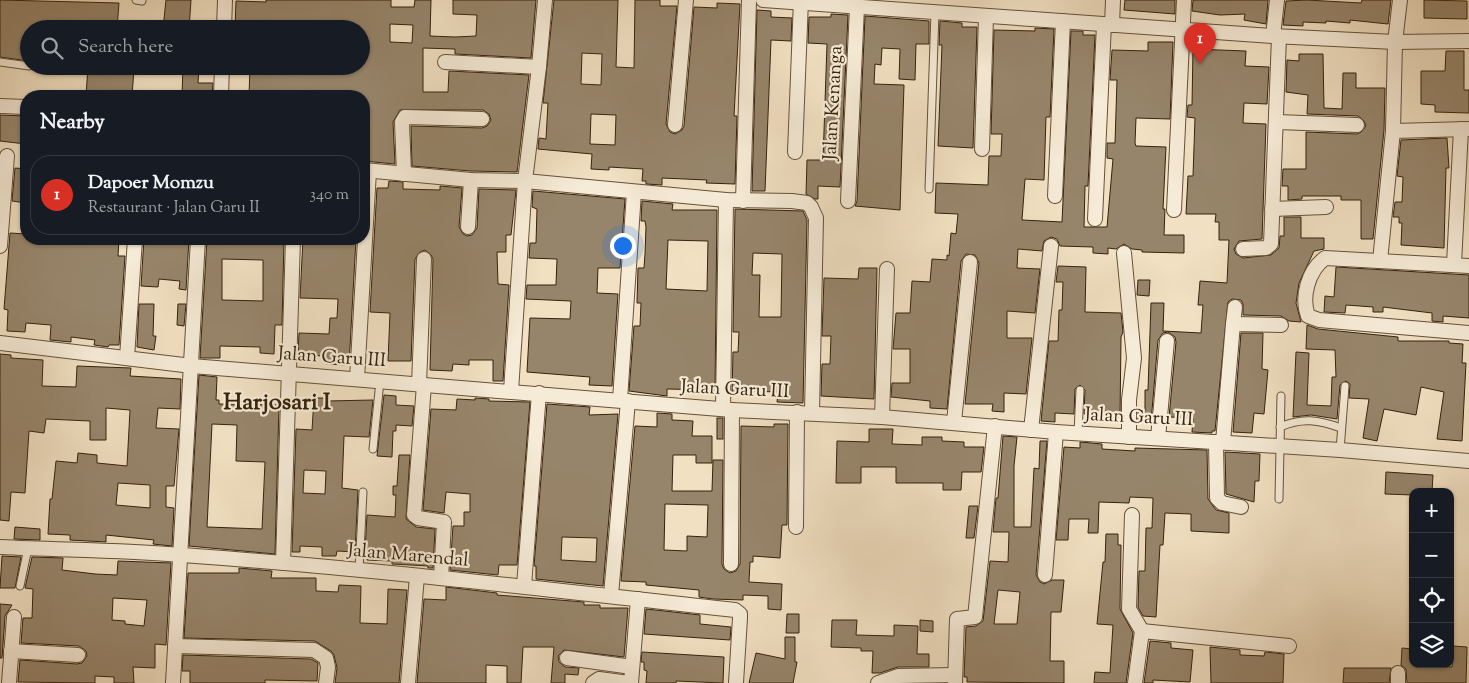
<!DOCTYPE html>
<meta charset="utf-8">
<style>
:root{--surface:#171b24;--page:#20242c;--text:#f1f3f6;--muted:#9ea1a6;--line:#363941;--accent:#d93025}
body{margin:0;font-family:"Sorts Mill Goudy",serif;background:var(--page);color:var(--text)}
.controls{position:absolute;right:15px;bottom:15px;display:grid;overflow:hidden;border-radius:10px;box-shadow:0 1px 4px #0004}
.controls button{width:45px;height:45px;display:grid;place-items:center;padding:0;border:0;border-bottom:1px solid var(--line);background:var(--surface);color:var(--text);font:25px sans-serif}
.you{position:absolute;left:622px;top:245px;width:18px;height:18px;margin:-12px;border:4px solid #fff;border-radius:50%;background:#1a73e8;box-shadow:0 0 0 8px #1a73e833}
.badge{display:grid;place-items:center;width:32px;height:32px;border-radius:50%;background:var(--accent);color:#fff;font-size:16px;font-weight:700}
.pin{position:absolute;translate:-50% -41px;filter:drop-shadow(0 1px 2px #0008)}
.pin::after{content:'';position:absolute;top:26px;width:18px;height:15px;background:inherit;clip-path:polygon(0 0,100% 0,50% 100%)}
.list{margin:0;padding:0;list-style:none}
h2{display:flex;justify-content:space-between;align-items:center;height:65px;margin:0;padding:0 20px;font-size:21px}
h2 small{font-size:16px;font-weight:400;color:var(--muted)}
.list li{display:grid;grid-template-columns:32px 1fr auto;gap:15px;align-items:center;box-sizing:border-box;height:80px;margin:0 10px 10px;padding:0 10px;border:1px solid var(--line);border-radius:20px}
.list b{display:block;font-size:19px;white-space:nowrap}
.list p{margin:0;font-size:16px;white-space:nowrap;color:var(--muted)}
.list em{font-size:16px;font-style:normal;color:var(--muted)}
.icon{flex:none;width:28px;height:28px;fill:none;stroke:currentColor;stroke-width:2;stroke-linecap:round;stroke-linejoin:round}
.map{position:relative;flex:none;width:1469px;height:683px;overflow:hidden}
.search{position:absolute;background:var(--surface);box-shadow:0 1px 4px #0004;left:20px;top:20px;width:350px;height:55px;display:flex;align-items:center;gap:12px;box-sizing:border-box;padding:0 18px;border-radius:28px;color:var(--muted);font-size:19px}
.panel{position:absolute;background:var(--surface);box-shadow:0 1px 4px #0004;left:20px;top:90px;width:350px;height:155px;border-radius:20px}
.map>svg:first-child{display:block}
.building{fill:#97856b;stroke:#35220d;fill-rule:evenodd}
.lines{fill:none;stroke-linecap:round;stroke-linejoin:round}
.lane-casing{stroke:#64523a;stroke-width:9}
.street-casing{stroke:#64523a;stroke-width:16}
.lane{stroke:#f6ebd7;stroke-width:7}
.street{stroke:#f6ebd7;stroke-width:14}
.labels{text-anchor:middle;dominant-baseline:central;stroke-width:4.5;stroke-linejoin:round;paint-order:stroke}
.street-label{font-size:19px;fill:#35220d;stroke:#f6ebd7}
.district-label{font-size:24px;font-weight:bold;fill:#35220d;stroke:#f6ebd7}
</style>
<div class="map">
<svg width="1469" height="683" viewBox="0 0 1469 683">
<rect width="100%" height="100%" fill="#f1e0c2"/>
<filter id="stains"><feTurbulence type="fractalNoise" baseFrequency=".004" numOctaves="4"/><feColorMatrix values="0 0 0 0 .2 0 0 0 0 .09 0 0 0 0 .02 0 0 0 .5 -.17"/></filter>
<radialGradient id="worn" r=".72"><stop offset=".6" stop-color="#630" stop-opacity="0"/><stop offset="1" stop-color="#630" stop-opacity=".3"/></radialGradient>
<g class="building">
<polygon points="0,0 119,3 117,29 29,29 29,61 0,57"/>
<polygon points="166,0 191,0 189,29 163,29"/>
<path d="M266,0H391V7H414L415,0H431L430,36L455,37L476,36L477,15L453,14V0H536L531,58L455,54V49L423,48V92H448L449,71L529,75L517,172L471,171L412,166L411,126L482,128L487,126L491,120L489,114L483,110H400L393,122L395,164L364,161V96H351L352,93L306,92V96H249L250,66H361V29H235L236,1L266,2ZM390,24L413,25L412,43L390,42Z"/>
<path d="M554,0H618L616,67L634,68L635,0H660V6H677L666,124L670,132L675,134L682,130L684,126L694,7L717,8V3L740,4L734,116H737L735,184L706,183L707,180L662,178V185L646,184V181H642L643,169L609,167V170L591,169L592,154L538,149L539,138L546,139L548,103H543ZM582,53L602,54L601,85L581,84ZM591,114L616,115L615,145L590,144Z"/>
<polygon points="1125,0 1175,0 1175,14 1124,10"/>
<polygon points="1193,0 1268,0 1266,24 1244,20 1245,14 1220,15 1192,11"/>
<polygon points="1307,0 1361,3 1362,0 1391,0 1388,24 1350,20 1350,23 1326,21 1326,23 1303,22 1303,26 1283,25 1286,1"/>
<polygon points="1424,0 1467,1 1467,19 1424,18"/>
<polygon points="757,10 771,11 771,17 792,18 791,41 771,40 765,191 752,191"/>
<polygon points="831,14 848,15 840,187 818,186 818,199 815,199 806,194 807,160 823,160 827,44 808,43 809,17 831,17"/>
<polygon points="865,16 929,21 929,44 916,44 915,80 899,79 900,49 882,48 881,65 875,64 874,84 904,85 900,210 855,206 857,201"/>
<polygon points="940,21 962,23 962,27 977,27 973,148 938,146 942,45 939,45"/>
<polygon points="1035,28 1054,29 1050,117 1046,117 1044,180 1025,179 1022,220 1062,222 1071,31 1083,31 1083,35 1095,35 1088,186 1085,186 1084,227 1107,227 1113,159 1107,158 1107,143 1115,143 1117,80 1110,80 1112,50 1148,51 1148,42 1173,42 1170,119 1136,118 1135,143 1136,146 1166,147 1163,209 1165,209 1164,235 1184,235 1184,253 1142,252 1142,250 1132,249 1124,244 1116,249 1108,248 1108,254 1093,253 1093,247 1060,246 1057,239 1051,237 1044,241 1042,251 1018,249 1017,268 1040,269 1035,313 1007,311 1007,338 1032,338 1026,394 1004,393 1004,412 992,411 993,404 965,404 979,263 975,255 966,254 961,261 947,409 930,408 930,401 891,397 892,383 910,383 910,349 893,349 896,313 910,313 912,281 930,282 932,259 947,260 947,255 949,256 951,233 956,234 958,214 935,213 936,183 988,185 989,156 1001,156 1002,134 991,134 994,30 1035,31"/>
<polygon points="1193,49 1246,51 1245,66 1269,67 1267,104 1244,103 1243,123 1266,124 1262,239 1239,241 1234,249 1236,254 1243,258 1271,255 1279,248 1280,236 1284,236 1284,217 1301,217 1301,238 1324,238 1324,249 1314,251 1299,283 1296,303 1301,322 1289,321 1281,316 1243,315 1243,304 1241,300 1232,299 1228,302 1215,431 1212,431 1212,433 1192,432 1193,418 1169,417 1176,342 1175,337 1168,332 1163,333 1158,340 1151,422 1138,422 1138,411 1145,411 1145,390 1148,390 1151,303 1164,303 1163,331 1201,333 1203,305 1198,305 1200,281 1227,283 1229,240 1219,240 1219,222 1215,222 1216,214 1186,214 1188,176 1193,176 1195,118 1187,117 1188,105 1192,105"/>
<polygon points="1446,51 1464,51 1464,90 1469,90 1469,113 1435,112 1435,105 1421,104 1421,71 1445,71"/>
<polygon points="1299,54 1323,54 1324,108 1342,109 1343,73 1356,73 1356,88 1385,88 1384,130 1373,239 1361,239 1361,200 1341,200 1341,196 1302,196 1302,199 1288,200 1288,186 1282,186 1283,169 1306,169 1306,132 1357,134 1361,132 1366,126 1364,121 1358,116 1307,114 1308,95 1286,92 1287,60 1299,61"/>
<polygon points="88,66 134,69 132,96 86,96"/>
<polygon points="183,66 199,66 198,83 213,83 212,96 182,96"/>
<polygon points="0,115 26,116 26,144 0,141"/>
<polygon points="1447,138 1449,168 1446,168 1444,248 1401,245 1402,223 1399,223 1399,217 1393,217 1395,202 1402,202 1403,177 1397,176 1401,140"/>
<polygon points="15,168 26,169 26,203 12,201"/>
<polygon points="389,181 403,182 403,189 440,190 440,186 462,188 459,227 463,234 467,236 472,235 477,228 479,189 516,190 511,235 506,235 506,252 497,252 498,284 509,285 503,381 493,381 493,360 469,360 469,365 453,364 452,371 430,370 433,259 431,255 425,250 420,252 415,259 411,361 388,361 390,313 370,312 377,188 388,188"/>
<polygon points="533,191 625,199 620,268 598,268 597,293 618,294 612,386 589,385 590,377 527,372 530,318 570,319 571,301 526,299 527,285 556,285 557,259 529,258 530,243 536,243 537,209 532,207"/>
<path d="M642,201L673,204L672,210H717L715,390L667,389V396L629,391L634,326H640L641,303H637L638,268H644L645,254L646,227L645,221H641ZM668,240L708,241L707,291L666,289Z"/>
<path d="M735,209L803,211L807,220L803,403L777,402L778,392L748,391V395L732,394L733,352H738L739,332H733ZM753,253L782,254L781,317H759L760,275H752Z"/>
<polygon points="10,233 26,234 26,239 119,239 118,256 125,256 119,345 109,345 108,347 94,345 95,340 71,337 71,342 50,340 51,325 26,323 25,332 7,331 8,310 4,309"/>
<polygon points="144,239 189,239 186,290 179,289 180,281 159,279 158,287 141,286"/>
<path d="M207,239H284L282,325H275L274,354L260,353V347L220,346V358H200ZM222,259L263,260V301L222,300Z"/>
<polygon points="303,239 356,239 349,365 326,364 326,356 298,355 299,333 329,334 330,318 337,318 338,299 300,298"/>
<polygon points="1058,266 1086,267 1085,312 1121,313 1123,332 1121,337 1120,418 1111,417 1111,415 1084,414 1085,390 1080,385 1075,389 1074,414 1055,413 1055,422 1041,421 1049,341 1058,341 1059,310 1062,310 1063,282 1056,282"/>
<polygon points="1336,267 1469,275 1469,318 1443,316 1443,322 1432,321 1432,313 1383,307 1383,312 1373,312 1373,307 1346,305 1345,313 1324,312 1325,296 1334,297"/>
<polygon points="859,268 877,268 874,399 821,396 822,364 830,364 831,336 822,336 824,278 858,279"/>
<polygon points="1138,280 1150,280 1149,296 1137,295"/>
<polygon points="139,304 154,304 153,336 156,336 154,350 137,347"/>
<polygon points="178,304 186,304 184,326 177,325"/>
<polygon points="1307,325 1318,329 1398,337 1398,341 1449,341 1449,343 1463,344 1462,363 1466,363 1462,441 1437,439 1444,392 1421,387 1416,415 1384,409 1377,441 1363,438 1369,399 1349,398 1350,384 1346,381 1340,385 1337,419 1311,415 1293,417 1296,352 1309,353 1307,405 1331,406 1332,377 1336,377 1335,350 1306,349"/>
<polygon points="1241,333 1263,333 1262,369 1268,370 1264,414 1254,413 1252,433 1233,432"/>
<path d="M0,354L11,355V358L43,360L42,386L76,387L77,366L131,368L130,376L181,379L180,409L158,408L156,428L179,429L174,486H166V507L174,508L172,546L153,544L154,540L106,535V542L70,540V535L48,534L50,499H52L56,461L77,463L78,453L97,455V463L127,466L130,410L106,408V440H90V421L46,419L44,433L29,431L25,493L11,492L9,521L0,520ZM118,483L150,485V508L116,505Z"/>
<path d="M199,375L217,377L216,400H219V404L279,405L275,554L189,546ZM212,424L237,425L236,461L265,462L262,529L207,527Z"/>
<polygon points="384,395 396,396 396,405 414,406 412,426 396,425 396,431 393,431 392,457 377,456"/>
<path d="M314,398H327V401L373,400L369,437L344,436L342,488L358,490L355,552L337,551L336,556H322V547L300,546V552H292L296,429L312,430ZM304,470L326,471L325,494L303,493Z"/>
<polygon points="475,398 489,399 489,401 530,402 517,565 499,565 498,575 450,570 453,526 464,526 464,512 470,512 470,494 446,492 444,513 423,510 431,409 456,410 457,399 475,400"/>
<path d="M547,404L590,407L589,415L618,414L603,586L536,579V566H534ZM562,537L597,538L596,562L561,560Z"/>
<path d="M657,413L672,414V420L693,421L692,436H712V463H696V455H673L672,491H712L713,460H723L722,564L724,569L730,573L736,571L740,564L741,426L774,427V424H788L787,525H782L780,558L753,556V562H750L749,582L782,584L781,610L768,609V596L743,595V600L713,599L699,597V590L646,585V582L621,581L635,426L657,427ZM665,504L708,505L707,537L687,536V551L664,550Z"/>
<rect x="717" y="418" width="6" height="21"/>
<polygon points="869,429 893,429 892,444 922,445 922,437 942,437 942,441 964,442 964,447 984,447 981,472 962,472 961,490 943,490 943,483 896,483 896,467 861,467 861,483 836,483 837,441 869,442"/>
<path d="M1003,436L1017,437L1014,466V527H1031L1034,468L1039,469L1040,441H1047L1036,575L1040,582L1044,584L1052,580H1064L1061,612H1051L1050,661H1064V683L967,682V677H964L966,627L976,626L983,621L990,561L1008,562L1009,532H993L996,498H998ZM998,590L1020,592L1017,624H994Z"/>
<polygon points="1080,442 1102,444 1102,449 1135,451 1135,448 1207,450 1208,499 1216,510 1229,513 1229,533 1191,531 1191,514 1165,513 1163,545 1160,545 1156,617 1143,616 1138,607 1139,571 1145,571 1146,528 1152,528 1153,498 1130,497 1129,503 1099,502 1098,533 1088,533 1089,519 1069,519 1068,540 1056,540 1064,447 1080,448"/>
<polygon points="1225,452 1260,454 1259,481 1255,481 1254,502 1226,494"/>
<polygon points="399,455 410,455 406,519 416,527 435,529 433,568 428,568 428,566 392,564 392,561 367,560 367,552 365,552 367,515 395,517 396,495 393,495 393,486 397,486"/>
<polygon points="1386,472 1433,475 1432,492 1413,492 1413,495 1385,494"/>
<polygon points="969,506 978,506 974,538 966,538"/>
<polygon points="15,527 40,529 40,540 14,539"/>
<polygon points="1106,534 1118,534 1118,545 1121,545 1120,609 1133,633 1126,683 1094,683 1095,672 1110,673 1113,625 1097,624 1103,562 1105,562"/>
<polygon points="2,556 21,557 15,588 0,588"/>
<path d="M32,557L63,558L62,570L95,574L117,575L118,561L171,563L166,645L155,644V668L133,667L134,683H114V677L95,676V683L18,682L20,660L77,664L82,663L87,656L86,651L79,646L21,643L23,618H32L33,589L25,588ZM113,598L147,600L144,626L125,624V621L112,620Z"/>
<polygon points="239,568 272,571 271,578 316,578 316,591 338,592 339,585 361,586 360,623 387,624 388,589 407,590 399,683 335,683 337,668 334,655 331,651 315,641 184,638 188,573 239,573"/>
<polygon points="446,587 497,593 497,595 584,602 584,605 600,605 600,608 628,608 624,657 564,650 558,656 559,662 565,667 579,668 578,675 565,674 565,683 551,683 554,647 523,647 521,683 507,683 507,666 486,665 486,683 417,683 424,599 446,600"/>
<polygon points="0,604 12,605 5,616 2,658 0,658"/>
<polygon points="646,609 700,615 700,624 731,627 730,640 644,634"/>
<polygon points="787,614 799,614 799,633 786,633"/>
<polygon points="832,620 857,620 856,635 894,636 894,625 918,626 917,654 929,654 929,667 898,667 880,673 872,673 873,651 861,651 861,648 831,647"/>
<polygon points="920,620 933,621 933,632 920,631"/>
<polygon points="785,637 795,637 795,662 797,662 793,683 749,683 756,653 785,659"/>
<polygon points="1150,641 1171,643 1171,648 1193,650 1190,682 1153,680 1153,683 1144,683"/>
<polygon points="1453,646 1467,647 1466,683 1407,683 1406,669 1401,665 1402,648 1413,649 1413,664 1452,667"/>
<polygon points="1210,647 1240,650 1240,655 1264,656 1265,652 1284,654 1283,683 1211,683"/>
<polygon points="642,652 724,657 723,683 676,681 676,683 646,683 647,671 644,670 644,662 641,662"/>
<polygon points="183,655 311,659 318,663 317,681 265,680 265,683 190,683 190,671 182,671"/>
<polygon points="1344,668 1391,668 1389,683 1343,683"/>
</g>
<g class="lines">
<g class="lane-casing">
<g id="lane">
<polyline points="136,0 142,1"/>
<polyline points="0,62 29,66"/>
<polyline points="929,189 935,12"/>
<path d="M1280,427C1302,417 1319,420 1341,428"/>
<polyline points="1078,433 1080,390"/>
<polyline points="373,449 380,381"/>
<polyline points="1340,450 1345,386"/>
<polyline points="1279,499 1281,396"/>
<polyline points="359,570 363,492"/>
<polyline points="20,586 28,548"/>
</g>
</g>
<g class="street-casing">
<g id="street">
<polyline points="763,0 1273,36 1395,42 1469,41"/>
<polyline points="1112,25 1113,0"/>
<polyline points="224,29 225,0"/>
<polyline points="1273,36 1277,0"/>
<polyline points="445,62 539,67"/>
<polyline points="221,96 222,66"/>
<polyline points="0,106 26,107"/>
<polyline points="1277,122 1357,125"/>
<polyline points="675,125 686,0"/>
<polyline points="1393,131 1469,129"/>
<polyline points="982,149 986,16"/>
<polyline points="795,152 801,0"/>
<polyline points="364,170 471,180 525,181 726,200 792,201 807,203 811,207 816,218 812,413"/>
<polyline points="404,174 402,122 405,117 482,119"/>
<polyline points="1055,196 1063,21"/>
<polyline points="743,201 749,0"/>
<polyline points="848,201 857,7"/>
<polyline points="1272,209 1326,207"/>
<polyline points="1174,210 1184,0"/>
<polyline points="1095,219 1104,24"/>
<polyline points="468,227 471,180"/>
<polyline points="0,246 7,156"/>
<polyline points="1243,249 1266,248 1271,244 1279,37"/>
<polyline points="1124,253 1134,358 1129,400 1129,437"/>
<polyline points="1380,261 1393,131 1395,42 1400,0"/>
<polyline points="1454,264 1461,129"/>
<path d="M1469,266L1325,258C1308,271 1301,297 1308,316L1319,320L1469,333"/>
<polyline points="1233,324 1235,307"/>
<polyline points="0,343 192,366 732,410 882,417 1056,432 1340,450 1469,461"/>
<polyline points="127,358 135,239"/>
<polyline points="357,379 369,171"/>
<polyline points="419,384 424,259"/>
<polyline points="424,385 414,515 418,518 444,522 441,578"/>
<polyline points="511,391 525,181 539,67 545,0"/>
<polyline points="620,400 634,192"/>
<polyline points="723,409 726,200"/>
<polyline points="882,417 887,269"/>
<polyline points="954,422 970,262"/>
<polyline points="1031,430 1051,246"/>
<polyline points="1158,438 1167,341"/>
<polyline points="1216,442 1217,498 1222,503 1241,507"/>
<polyline points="1223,442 1233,324 1281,325"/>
<polyline points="1132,515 1129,609 1142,631 1135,683"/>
<polyline points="796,527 797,412"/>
<path d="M0,547C60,550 121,550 182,555C367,568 551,590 735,610L740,614V618L736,683"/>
<polyline points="283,563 293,239"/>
<polyline points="731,564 732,410"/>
<polyline points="1045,575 1056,432"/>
<polyline points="524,586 539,393"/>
<polyline points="611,595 628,401"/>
<polyline points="1142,631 1289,646"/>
<polyline points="175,646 314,650 326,658 328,667 326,683"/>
<polyline points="11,651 78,655"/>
<polyline points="567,658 632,667"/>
<polyline points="9,683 14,617"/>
<polyline points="173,683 198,239"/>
<polyline points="408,683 417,576"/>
<polyline points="593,683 599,679 629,683"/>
<polyline points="631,683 638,599"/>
<polyline points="878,683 898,676 955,675"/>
<polyline points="955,683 957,619 975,617 995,426"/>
<polyline points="1398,683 1398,673"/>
</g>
</g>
<use href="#lane" class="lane"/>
<use href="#street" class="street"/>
</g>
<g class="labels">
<g class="street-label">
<text transform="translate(834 103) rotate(-87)">Jalan Kenanga</text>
<text transform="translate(332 358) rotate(4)">Jalan Garu III</text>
<text transform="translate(735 390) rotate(3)">Jalan Garu III</text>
<text transform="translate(1139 418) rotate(3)">Jalan Garu III</text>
<text transform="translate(408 556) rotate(5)">Jalan Marendal</text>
</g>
<g class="district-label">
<text x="277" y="403">Harjosari I</text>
</g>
</g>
<rect width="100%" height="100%" filter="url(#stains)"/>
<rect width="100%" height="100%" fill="url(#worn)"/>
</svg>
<div class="controls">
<button>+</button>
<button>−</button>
<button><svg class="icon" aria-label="locate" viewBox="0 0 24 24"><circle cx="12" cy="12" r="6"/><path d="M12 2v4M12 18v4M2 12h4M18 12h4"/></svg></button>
<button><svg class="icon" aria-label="layers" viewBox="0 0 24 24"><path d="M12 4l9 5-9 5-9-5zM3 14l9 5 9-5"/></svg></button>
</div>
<div class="you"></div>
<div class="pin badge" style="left:1200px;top:64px">1</div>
<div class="search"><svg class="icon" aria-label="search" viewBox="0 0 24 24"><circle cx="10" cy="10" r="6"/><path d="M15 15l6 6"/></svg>Search here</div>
<section class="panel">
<h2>Nearby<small></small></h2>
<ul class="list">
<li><span class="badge">1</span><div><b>Dapoer Momzu</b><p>Restaurant · Jalan Garu II</p></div><em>340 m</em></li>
</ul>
</section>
</div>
